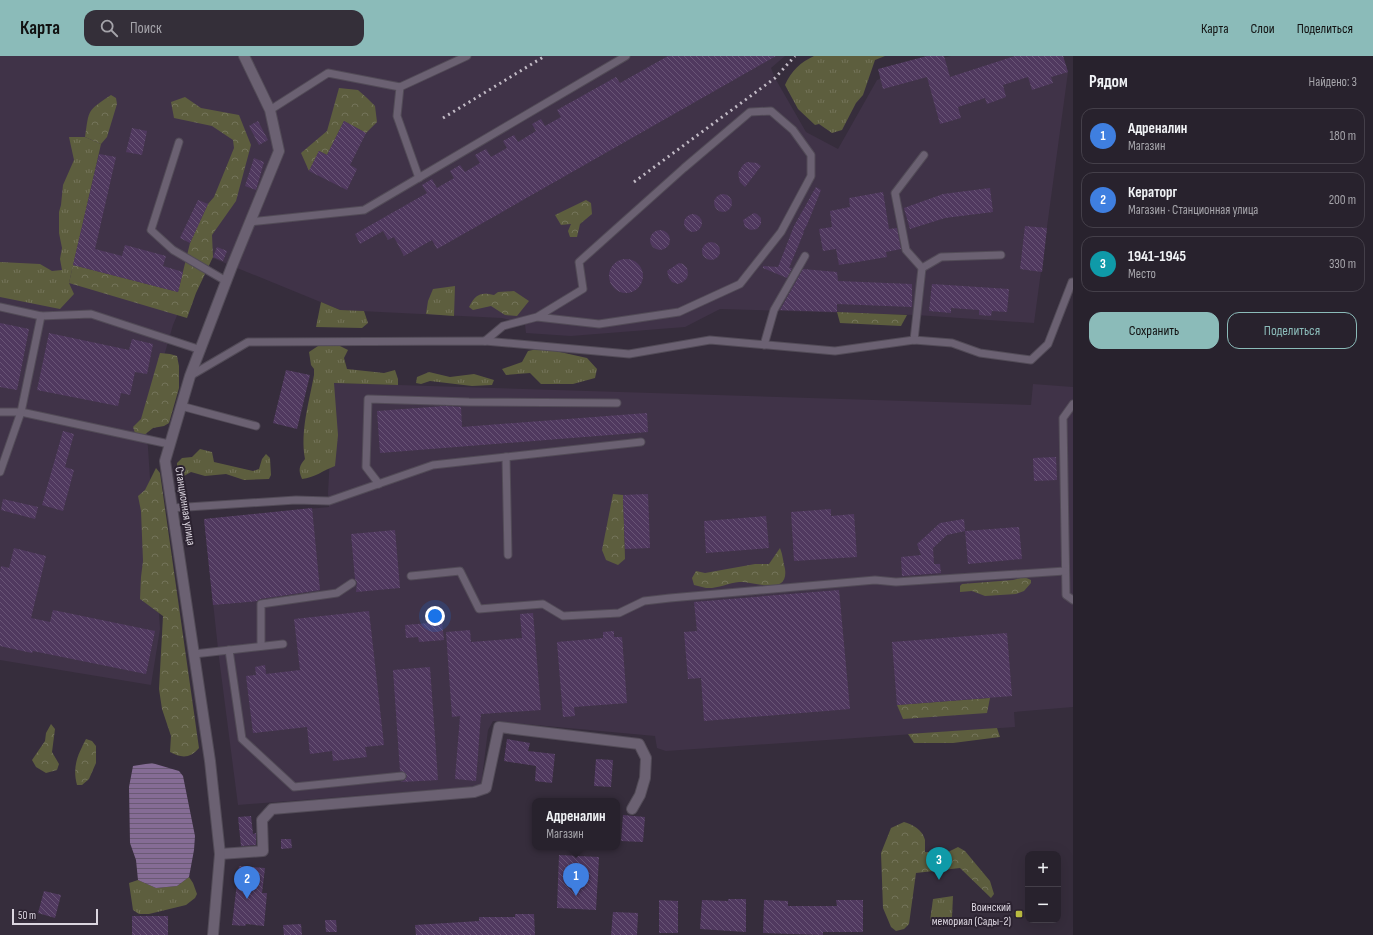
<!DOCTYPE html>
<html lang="ru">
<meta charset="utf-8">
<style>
:root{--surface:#28222d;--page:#342f39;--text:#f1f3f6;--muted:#a5a4aa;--line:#443f49;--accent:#8bbbb9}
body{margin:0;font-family:"Sofia Sans Condensed",sans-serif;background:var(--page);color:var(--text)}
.controls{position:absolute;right:12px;bottom:12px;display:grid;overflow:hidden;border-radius:8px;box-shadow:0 4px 16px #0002}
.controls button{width:36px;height:36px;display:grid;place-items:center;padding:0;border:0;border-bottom:1px solid var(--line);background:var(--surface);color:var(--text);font:20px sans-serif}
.scale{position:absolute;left:12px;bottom:10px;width:86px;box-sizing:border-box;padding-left:4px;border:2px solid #dcd6e0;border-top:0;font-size:11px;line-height:14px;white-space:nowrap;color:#dcd6e0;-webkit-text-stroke:3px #2c2331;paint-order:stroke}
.you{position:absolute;left:435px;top:560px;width:14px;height:14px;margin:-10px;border:3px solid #fff;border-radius:50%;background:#1a73e8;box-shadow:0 0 0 6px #1a73e833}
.badge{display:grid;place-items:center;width:26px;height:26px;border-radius:50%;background:var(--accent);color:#fff;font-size:13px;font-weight:700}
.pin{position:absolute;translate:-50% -33px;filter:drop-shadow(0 1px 2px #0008)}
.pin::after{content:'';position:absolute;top:21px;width:14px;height:12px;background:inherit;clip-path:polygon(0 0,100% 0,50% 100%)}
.popup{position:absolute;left:532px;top:742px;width:88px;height:52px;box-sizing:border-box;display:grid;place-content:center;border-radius:8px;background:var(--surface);filter:drop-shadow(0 1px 3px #0005);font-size:13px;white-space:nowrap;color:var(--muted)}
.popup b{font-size:15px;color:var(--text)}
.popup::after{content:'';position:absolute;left:50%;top:100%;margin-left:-8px;border:8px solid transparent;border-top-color:var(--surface)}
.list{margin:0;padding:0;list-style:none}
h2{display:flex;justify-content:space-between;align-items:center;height:52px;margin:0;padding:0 16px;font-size:17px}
h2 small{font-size:13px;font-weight:400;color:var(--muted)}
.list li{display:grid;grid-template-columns:26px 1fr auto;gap:12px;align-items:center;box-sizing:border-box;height:56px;margin:0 8px 8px;padding:0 8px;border:1px solid var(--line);border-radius:12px}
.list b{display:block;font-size:15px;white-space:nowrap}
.list p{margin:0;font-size:13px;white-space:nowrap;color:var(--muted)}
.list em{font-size:13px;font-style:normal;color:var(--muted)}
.actions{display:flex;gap:8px;padding:12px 16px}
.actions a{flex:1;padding:9px 0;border:1px solid var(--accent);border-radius:12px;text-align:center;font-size:14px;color:var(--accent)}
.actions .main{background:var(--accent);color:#111}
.icon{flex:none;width:22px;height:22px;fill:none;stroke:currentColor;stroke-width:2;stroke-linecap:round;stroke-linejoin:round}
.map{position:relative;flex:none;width:1073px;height:879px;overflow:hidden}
header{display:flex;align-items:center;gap:24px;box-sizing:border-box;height:56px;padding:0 20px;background:var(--accent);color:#111}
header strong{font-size:19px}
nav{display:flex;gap:22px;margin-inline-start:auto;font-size:14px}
.search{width:280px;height:36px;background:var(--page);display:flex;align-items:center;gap:10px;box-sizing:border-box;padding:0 14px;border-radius:12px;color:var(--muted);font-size:15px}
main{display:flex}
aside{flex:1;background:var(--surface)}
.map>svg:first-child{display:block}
.built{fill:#403348}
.grass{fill:url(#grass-tufts)}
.forest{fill:url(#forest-crowns)}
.water{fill:url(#water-rules)}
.building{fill:url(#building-back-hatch)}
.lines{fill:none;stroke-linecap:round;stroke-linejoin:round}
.service-casing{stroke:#524b57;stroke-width:9}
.minor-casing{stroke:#524b57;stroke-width:12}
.service{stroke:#6b6172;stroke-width:7}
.minor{stroke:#6b6172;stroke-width:10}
.rail{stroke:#c2bbc6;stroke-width:3;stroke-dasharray:2 4;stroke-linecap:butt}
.poi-dot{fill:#bebf42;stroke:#2c2331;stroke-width:1.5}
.labels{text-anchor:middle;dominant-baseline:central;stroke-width:4;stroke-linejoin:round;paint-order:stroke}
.street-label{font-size:12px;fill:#dcd6e0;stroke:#2c2331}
.poi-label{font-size:12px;fill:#dcd6e0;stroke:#2c2331;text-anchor:end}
</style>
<header>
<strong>Карта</strong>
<div class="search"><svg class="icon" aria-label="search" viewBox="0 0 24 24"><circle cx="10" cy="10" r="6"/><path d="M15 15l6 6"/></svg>Поиск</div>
<nav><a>Карта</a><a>Слои</a><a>Поделиться</a></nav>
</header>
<main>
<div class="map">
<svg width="1073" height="879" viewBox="0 0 1073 879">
<defs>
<pattern id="grass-tufts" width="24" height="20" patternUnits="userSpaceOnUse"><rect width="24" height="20" fill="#5d5e3e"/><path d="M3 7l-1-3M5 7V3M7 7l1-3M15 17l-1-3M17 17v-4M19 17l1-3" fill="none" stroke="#74745a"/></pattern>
<pattern id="forest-crowns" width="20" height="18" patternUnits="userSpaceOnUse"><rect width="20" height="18" fill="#5d5e3e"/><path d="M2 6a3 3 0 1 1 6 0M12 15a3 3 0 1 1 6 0" fill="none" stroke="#74745a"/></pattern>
<pattern id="water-rules" width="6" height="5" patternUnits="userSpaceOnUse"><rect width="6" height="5" fill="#856c95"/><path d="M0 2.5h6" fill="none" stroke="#6a5a74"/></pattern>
<pattern id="building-back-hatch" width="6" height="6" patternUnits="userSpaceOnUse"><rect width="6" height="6" fill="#50395f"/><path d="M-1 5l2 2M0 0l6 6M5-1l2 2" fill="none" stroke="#695576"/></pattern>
</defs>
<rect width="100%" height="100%" fill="#362d3c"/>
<g class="built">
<polygon points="0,0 785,0 771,12 775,22 806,76 838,93 877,24 939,3 951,0 1063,0 1068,16 1034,267 916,259 720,253 685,271 571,280 526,277 525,268 502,262 340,254 203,198 173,269 146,362 160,573 151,629 0,604"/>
<polygon points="334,327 1031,349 1033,328 1073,331 1073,651 1014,656 1015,671 666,695 657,692 655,680 493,665 488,674 481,730 238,749 219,602 204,463 329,451 328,437"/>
</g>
<g class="grass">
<path d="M814,0H885L875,4L863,39L856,47L842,74L832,77L819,68L815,69L798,53L785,29C791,15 801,6 814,0Z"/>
<polygon points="69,81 85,81 101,88 69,227 74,238 60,253 0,241 0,206 40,208 52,215 62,214 60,203 62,192 59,177 59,156 61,149 63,129 74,104"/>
<polygon points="455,230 454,260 426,258 428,245 433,233"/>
<polygon points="321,246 340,254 364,255 368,267 362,272 316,271"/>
<path d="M318,290H340L348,294L344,302L347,313L384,317L395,314L398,323V329L334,327L338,379L335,410C324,414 314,422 302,423C298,414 299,410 305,403C300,375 309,347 314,319V313L311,309L309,296Z"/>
<polygon points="542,292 587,302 597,313 595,322 573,328 541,328 530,317 506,319 502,313 522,306 528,295"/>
<polygon points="429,316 450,321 474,318 494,324 492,329 472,330 430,325 421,328 416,327 417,321"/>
<polygon points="200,393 212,396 214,406 253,415 259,413 262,403 266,398 270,402 271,419 269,423 244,424 226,418 205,420 191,416 184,420 177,413 177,407 182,402 192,401"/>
<polygon points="189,821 193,827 197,838 195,842 186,849 149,858 139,858 133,854 129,827 138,824 156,832 177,830"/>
<polygon points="953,840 952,861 930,865 933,843"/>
</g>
<g class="forest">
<polygon points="339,32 358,34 367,42 375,50 377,66 366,77 344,65 327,99 319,95 309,115 301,97 327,75"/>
<path d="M111,39L116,42L117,48L107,81L101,88L85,81C89,53 87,55 111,39Z"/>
<polygon points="185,41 201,52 239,59 251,89 236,145 212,179 213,201 196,237 187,262 69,227 73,209 178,236 190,187 208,148 214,141 234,92 233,84 212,70 174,62 171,46"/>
<polygon points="586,144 591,147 592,158 580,168 577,181 570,181 568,175 571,168 561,169 555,159"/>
<path d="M514,235L529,245L517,260L505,259L491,250L473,254L469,251C476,238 480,236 494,239L498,236Z"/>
<polygon points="837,256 907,259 901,270 840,267"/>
<polygon points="160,297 170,298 177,300 179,310 179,332 169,367 164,370 153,372 143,380 135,377 133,371 141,363"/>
<path d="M156,412L160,417L199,692C190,703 181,702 170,696L171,680L162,653L159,633L163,560L140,543L141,521L143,505L141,455L138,440L145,434Z"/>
<polygon points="613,438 623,439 625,503 618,509 606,504 602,494"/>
<path d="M780,492C783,499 783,506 785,513C789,541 754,525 739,526C729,527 716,533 706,532C702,531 698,530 694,529L692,522L696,515L705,517L755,508H769Z"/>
<polygon points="1024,521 1031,524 1031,527 1024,535 1016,538 985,540 972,535 960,536 960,530 962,528 1013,524"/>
<polygon points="990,642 987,657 903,663 897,649"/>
<polygon points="51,668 55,673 52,696 59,708 57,714 46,717 36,711 32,704 45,685 46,677"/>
<polygon points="997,672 1000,681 953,687 914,687 908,678"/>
<path d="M86,683L92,685L96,690V707L89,723L82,729H77C72,710 78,699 86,683Z"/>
<path d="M904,766C912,768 923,774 925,784C925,788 925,793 925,796L944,798L958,791L965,795L990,825L994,838L991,842L960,812L916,817L909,868L904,873L896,875L891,871L883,852L881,797L891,772Z"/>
</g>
<polygon class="water" points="152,707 179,715 183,720 195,780 194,794 189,821 177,830 156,832 138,824 136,804 130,787 129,731 133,710"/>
<g class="building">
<polygon points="668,0 776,0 437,193 432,184 404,200 394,181 388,184 383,175 360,188 355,178 427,137 422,129 432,123 437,132 454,122 450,115 460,109 465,116 480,107 475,99 486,93 491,101 507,92 503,85 514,79 518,86 536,75 532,68 541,63 545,70 561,61 557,54 616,21 620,27"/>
<polygon points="927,0 944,0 950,21 1015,0 1063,0 1068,16 1051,21 1053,27 1032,34 1028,21 1003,29 1006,41 987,48 985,42 958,51 961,62 940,68 927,21 883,33 878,13"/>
<polygon points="258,65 268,84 259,89 249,70"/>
<polygon points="344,65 366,77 350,109 357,113 347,134 309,115 319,95 327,99"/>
<polygon points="132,72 147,75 142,99 126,96"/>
<polygon points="99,98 116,101 95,193 122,200 125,189 166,200 163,210 183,216 178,236 73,209"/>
<polygon points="254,102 264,106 256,134 245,130"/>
<polygon points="747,106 757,107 761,110 745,131 740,126 738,117 743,109"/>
<polygon points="816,131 821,134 807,169 803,176 804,176 789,212 792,212 787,222 763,212 763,210 778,211 794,170"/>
<polygon points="990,132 993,156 945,162 910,173 904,152 943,138"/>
<polygon points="883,136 889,173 897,172 901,193 886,196 887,201 839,209 836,193 823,195 819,173 832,171 830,155 850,151 849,142"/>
<circle cx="723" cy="147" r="9"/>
<polygon points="198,144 208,148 190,187 180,182"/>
<polygon points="754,157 757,158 761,162 761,168 757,173 751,174 745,171 743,164"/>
<circle cx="693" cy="167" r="9"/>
<polygon points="1025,170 1047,172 1042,216 1020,213"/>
<circle cx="660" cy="184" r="10"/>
<circle cx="711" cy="195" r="9"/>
<polygon points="217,191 227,195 223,205 213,201"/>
<circle cx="626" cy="220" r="17"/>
<polygon points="679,207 683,208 687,212 688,217 687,222 683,226 678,228 672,226 669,222 667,215"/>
<polygon points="803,213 837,216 838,225 912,228 912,251 837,248 837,256 780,254"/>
<polygon points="932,228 1009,233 1007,256 992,255 991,260 979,259 979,254 951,252 951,257 929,255"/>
<polygon points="0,267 29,273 17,334 0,331"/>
<polygon points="49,277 129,294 132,283 153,288 147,318 135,316 130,339 121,337 118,350 37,334"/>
<polygon points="286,314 310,319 297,373 273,367"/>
<polygon points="445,350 461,351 462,371 647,357 648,376 380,397 377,355"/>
<polygon points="63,375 74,378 65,411 74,414 63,455 42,449"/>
<polygon points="1056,401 1057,424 1034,425 1033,402"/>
<polygon points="648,438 650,492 625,493 623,439"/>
<polygon points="3,443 38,451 35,463 1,454"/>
<polygon points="312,452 320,534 260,543 258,545 213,549 204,463"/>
<polygon points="831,453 831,460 854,458 857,501 794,505 791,456"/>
<polygon points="766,460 769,492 706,497 704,465"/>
<polygon points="964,463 965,475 947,479 933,492 934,508 940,508 941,517 902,520 901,501 921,499 917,488 940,467"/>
<polygon points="1019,471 1022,503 968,508 965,475"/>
<polygon points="395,474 400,532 356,536 357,526 355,523 351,478"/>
<polygon points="14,492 46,500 31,562 50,566 53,554 155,575 146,618 33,595 32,597 0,590 0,516 1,510 9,512"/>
<polygon points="839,534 850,653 704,665 701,622 688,623 684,576 697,575 694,546"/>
<polygon points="369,555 384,689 365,691 367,701 333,705 332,695 310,698 307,671 253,677 246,620 256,619 255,611 265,609 266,618 300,614 294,563"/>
<polygon points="533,557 541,654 481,658 476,725 455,723 460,660 452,661 446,576 470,574 471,586 522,582 520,558"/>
<polygon points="442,566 444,584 419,586 418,581 406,582 405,569"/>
<polygon points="614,575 614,581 622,581 627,647 574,651 575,660 563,661 557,586 603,582 603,576"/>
<polygon points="1007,577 1012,640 897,649 892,586"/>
<polygon points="430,611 438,724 401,726 405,724 407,720 404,716 400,715 393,614"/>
<polygon points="507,683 530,687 528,695 555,698 552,727 535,725 536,710 504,705"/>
<polygon points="596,703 613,704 611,731 594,730"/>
<polygon points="623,759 645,761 643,786 621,785"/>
<polygon points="251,760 253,778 256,777 256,789 241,790 238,761"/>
<polygon points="281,783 291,783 292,792 281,793"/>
<polygon points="559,799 599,801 596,854 557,852"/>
<polygon points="239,810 265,812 262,837 267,837 264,870 246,868 245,870 232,869"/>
<polygon points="44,835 61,839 55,862 38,857"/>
<polygon points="728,843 746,843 746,876 700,873 702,844 728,845"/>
<polygon points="659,844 678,845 678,877 659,877"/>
<polygon points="764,844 788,845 788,850 837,850 836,844 863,844 863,876 823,876 823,879 763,877"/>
<polygon points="613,856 638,857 637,879 611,879"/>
<polygon points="515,858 534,858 535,879 416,879 415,869 479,865 479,861 515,861"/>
<rect x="132" y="860" width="36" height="19"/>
<polygon points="325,864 336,864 337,876 326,876"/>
<polygon points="301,868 302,879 284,879 283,869"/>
</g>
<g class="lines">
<g class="service-casing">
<g id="service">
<polyline points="400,31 397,60 419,122"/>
<polyline points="270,54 328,17 400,31 467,0"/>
<polyline points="179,86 151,174 173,194 226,225"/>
<polyline points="250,166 364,154 626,0"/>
<polyline points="922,212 941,201 1001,199"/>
<polyline points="0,251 41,260 91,258 201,294"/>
<polyline points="914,284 922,212 906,194 895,137 924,99"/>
<polyline points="485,285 503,270 537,261 583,233 579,206 684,112 750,56 771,55 793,74 811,99 811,120 781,176 740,228 679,256 599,268 537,261"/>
<polyline points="764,289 774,254 805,200"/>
<polyline points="190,320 248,286 485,285 629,298 710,284 835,295 914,284 952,287 980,297 1031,304 1048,288 1072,226 1073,226"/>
<polyline points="1073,348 1063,362 1066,539 1073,544"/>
<polyline points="181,350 256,370"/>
<polyline points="0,356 21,356 169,388"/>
<polyline points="506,401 508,499"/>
<polyline points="0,416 21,356 41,260"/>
<polyline points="379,428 366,411 368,343 469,346 617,347"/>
<polyline points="172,452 296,444 329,445 433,409 641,386"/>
<polyline points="411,520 460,515 479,553 543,548 563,560 619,557 644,545 670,542 875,524 896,526 1065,515"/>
<polyline points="261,590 261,548 337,537 352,527"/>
<polyline points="229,594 242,683 294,731 402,720"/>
<polyline points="194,598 283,588"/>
</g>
</g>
<g class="minor-casing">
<g id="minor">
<polyline points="220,798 263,795 262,764 272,753 474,736 486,732 499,671 639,688 646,702 645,722 640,739 632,753"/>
<polyline points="213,879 220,798 210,705 165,405 190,320 232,210 279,95 270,54 244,0"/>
</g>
</g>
<use href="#service" class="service"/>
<use href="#minor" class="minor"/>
<g class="rail">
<polyline points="443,62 545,0"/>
<polyline points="634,126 775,22 795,0"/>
</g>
</g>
<rect class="poi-dot" x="1015" y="854" width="8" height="8" rx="2"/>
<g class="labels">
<g class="street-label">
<text transform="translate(185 450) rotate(81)">Станционная улица</text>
</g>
<g class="poi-label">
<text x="1011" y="851">Воинский<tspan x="1011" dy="14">мемориал (Сады-2)</tspan></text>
</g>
</g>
</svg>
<div class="controls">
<button>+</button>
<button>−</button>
</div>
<div class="scale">50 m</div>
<div class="you"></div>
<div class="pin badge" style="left:576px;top:840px;background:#3f7fe0">1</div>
<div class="popup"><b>Адреналин</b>Магазин</div>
<div class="pin badge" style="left:247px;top:843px;background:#3f7fe0">2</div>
<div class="pin badge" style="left:939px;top:824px;background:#0f9aa8">3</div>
</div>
<aside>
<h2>Рядом<small>Найдено: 3</small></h2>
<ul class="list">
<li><span class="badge" style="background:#3f7fe0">1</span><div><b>Адреналин</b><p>Магазин</p></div><em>180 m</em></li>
<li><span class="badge" style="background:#3f7fe0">2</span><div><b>Кераторг</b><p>Магазин · Станционная улица</p></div><em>200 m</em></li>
<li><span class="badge" style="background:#0f9aa8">3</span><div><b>1941-1945</b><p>Место</p></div><em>330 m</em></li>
</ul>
<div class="actions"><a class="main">Сохранить</a><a>Поделиться</a></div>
</aside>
</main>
